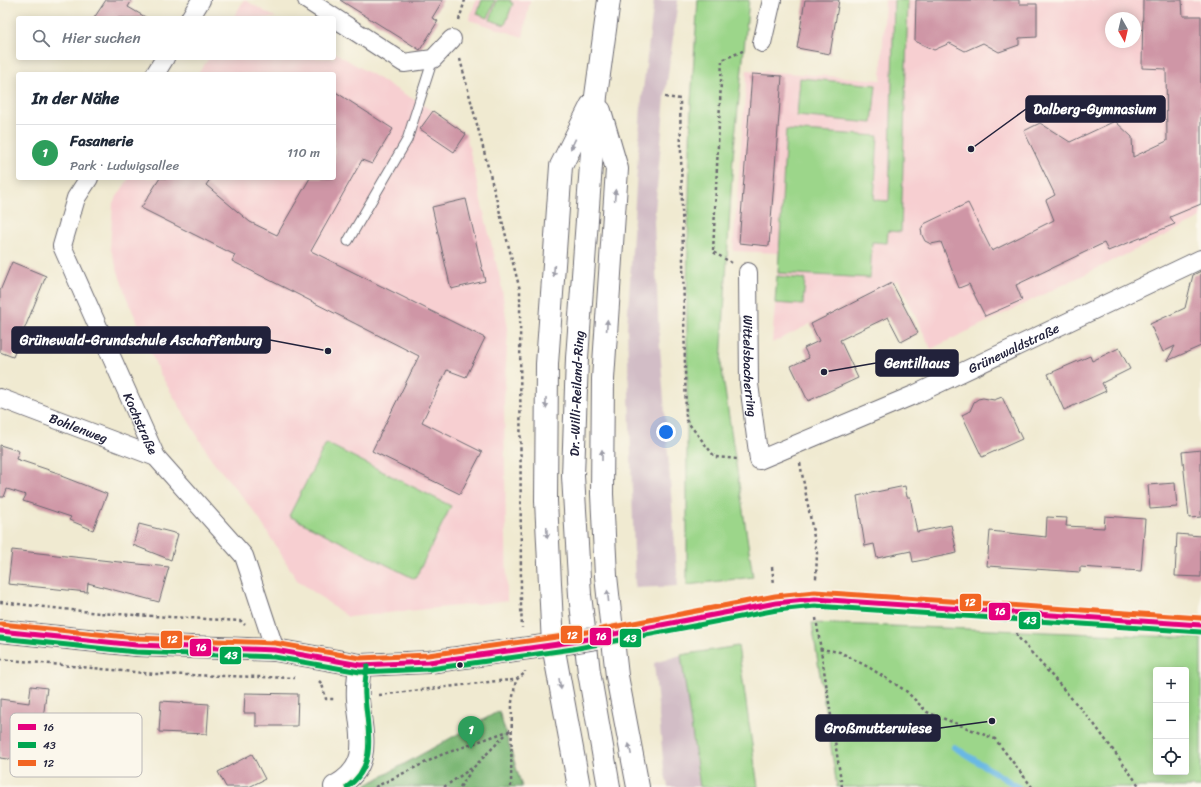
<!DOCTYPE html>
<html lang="de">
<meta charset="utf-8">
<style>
:root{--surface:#fff;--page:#f6f6f7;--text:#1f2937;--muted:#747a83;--line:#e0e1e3;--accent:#111827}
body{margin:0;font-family:Sriracha,sans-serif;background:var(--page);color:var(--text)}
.controls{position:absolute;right:12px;bottom:12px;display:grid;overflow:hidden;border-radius:4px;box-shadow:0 2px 10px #0003}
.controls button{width:36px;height:36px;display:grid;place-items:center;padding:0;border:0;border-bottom:1px solid var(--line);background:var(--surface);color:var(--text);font:20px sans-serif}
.compass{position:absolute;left:1105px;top:12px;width:36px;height:36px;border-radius:50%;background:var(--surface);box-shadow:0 2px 10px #0003;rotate:172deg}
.you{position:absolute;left:666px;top:432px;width:14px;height:14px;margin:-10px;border:3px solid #fff;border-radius:50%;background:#1a73e8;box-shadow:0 0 0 6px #1a73e833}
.badge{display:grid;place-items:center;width:26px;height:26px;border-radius:50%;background:var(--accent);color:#fff;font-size:13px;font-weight:700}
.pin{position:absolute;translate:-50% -33px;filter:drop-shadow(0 1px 2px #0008)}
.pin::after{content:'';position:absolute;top:21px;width:14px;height:12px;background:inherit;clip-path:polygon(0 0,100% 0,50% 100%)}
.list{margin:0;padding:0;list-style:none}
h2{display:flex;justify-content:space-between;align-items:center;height:52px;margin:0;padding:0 16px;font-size:17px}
h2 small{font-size:13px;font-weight:400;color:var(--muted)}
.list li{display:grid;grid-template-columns:26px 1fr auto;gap:12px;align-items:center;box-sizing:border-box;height:56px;padding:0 16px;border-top:1px solid var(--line)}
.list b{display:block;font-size:15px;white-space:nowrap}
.list p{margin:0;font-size:13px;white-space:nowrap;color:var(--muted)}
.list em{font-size:13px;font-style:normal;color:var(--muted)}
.icon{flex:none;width:22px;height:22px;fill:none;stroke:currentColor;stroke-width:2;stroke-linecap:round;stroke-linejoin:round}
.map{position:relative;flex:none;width:1201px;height:787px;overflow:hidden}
.search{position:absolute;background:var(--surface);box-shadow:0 2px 10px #0003;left:16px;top:16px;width:320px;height:44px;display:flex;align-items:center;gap:10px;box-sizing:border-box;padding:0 14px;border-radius:4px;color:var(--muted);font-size:15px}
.panel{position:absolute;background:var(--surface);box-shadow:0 2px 10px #0003;left:16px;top:72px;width:320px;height:108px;border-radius:4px}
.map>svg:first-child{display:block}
.built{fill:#f7cfd1;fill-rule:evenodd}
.industrial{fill:#d2bdc6}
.green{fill:#9cd68a;stroke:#5f7c62;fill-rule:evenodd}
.forest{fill:#7db776;stroke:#506c58}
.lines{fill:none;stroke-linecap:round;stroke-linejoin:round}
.stream{stroke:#69b8e4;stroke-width:6}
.building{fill:#cf96a6}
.lane-casing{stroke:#6a6870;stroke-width:11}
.street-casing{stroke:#6a6870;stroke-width:20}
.secondary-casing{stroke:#6a6870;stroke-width:24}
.highway-casing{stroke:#6a6870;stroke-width:24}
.path{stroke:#6a6870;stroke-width:2.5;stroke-dasharray:3 3;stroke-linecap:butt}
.lane{stroke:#fff;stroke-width:9}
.street{stroke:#fff;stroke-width:18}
.secondary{stroke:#fff;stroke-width:22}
.highway{stroke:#fff;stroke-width:22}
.secondary-bridge-casing{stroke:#6a6870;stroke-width:24;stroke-linecap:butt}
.secondary-bridge{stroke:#fff;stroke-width:22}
.bus-1-casing{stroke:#fbf7ec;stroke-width:8}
.bus-2-casing{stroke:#fbf7ec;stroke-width:8}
.bus-3-casing{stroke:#fbf7ec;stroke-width:8}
.bus-1{stroke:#e5007d;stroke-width:5}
.bus-2{stroke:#00a651;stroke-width:5}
.bus-3{stroke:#f26522;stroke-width:5}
.oneway{fill:#9c9ca7}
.bus-dot{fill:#22223b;stroke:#fbf7ec;stroke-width:1.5}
.labels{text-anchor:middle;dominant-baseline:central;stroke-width:3.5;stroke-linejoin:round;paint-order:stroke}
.street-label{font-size:13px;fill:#22223b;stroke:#fbf7ec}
.key{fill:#fbf7ec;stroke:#bab7b7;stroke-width:1}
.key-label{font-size:11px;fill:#22223b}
.leader{fill:none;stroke:#22223b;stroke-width:1.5}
.callout-dot{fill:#22223b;stroke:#fbf7ec;stroke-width:1.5}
.callout{fill:#22223b;stroke:#22223b;stroke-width:1.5}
.callout-label{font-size:14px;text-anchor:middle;font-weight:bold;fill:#fff}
.line-badge{stroke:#fbf7ec;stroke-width:1.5}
.badge-label{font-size:11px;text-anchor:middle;font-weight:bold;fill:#fff}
</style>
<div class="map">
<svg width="1201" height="787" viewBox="0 0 1201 787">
<rect width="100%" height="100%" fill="#fbf7ec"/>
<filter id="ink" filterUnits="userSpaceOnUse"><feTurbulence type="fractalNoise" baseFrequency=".025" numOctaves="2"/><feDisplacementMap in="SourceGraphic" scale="8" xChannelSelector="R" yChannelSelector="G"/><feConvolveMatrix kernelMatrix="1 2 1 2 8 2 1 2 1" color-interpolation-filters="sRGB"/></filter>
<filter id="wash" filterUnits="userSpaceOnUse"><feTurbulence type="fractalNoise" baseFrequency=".012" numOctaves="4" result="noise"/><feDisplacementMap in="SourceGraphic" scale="16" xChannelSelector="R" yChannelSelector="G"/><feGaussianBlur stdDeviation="0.9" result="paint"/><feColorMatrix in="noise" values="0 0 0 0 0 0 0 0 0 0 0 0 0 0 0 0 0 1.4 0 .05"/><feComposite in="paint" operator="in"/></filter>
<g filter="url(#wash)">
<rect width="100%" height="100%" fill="#f0ead1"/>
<g class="built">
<polygon points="244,0 245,0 276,18 233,18"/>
<polygon points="476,0 530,0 523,37 469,20"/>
<path d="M885,0H1201V218L931,349L898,280L772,343L779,253L733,251L747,70L881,80ZM1111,18H1135V42H1111Z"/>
<polygon points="334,52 433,111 466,134 482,205 501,283 508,329 504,400 507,601 348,617 297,580 256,514 212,460 160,374 126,296 110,247 113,203 129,178 334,178 334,74 198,74 209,58 334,58"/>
</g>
<g class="industrial">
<polygon points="654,0 678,0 665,97 654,222 659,334 678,586 635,588 627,328 641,106"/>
<polygon points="681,655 698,779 700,787 668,787 664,770 654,663"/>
</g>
<g class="green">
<polygon points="482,0 495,0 488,18 477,14"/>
<polygon points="497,0 511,0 510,2 513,3 505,25 490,20"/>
<polygon points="698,0 749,0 733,157 721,364 753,577 687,585 687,295 691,102"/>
<polygon points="894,0 908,0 901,232 888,231 887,243 872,242 870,278 778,273 786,130 878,136 874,200 889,201"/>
<polygon points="800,78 876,85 872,123 797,116"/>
<polygon points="777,276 805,279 803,305 775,303"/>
<polygon points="326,443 451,506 415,579 289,516"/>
<path d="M812,623L1201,638V787H837ZM1156,670H1186V772H1156Z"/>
<polygon points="738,646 758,787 700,787 681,655"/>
</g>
<polygon class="forest" points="499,711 522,787 363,787"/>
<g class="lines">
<polyline class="stream" points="954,747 1018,787"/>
</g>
<g id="blocks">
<g class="building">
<polygon points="106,0 132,0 128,7 147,18 94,18"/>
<polygon points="340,0 443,0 432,18 438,21 420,50"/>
<polygon points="805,0 839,0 830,54 797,48"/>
<polygon points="916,0 1019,0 1019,4 1037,4 1037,37 1019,38 1019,45 999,52 983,43 965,51 950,43 934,50 915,41"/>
<polygon points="1143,0 1182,0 1183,16 1201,16 1201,204 1170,217 1175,224 1108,251 1104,243 1016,285 1022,300 985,316 969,284 959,288 941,242 931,244 925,241 922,235 921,229 924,224 968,203 992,251 1054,220 1046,200 1055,195 1024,131 1040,123 1070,142 1115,121 1132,137 1133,157 1167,141 1166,69 1142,68"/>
<polygon points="752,74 782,76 769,246 739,243"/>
<polygon points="334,91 393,129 372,164 362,160 311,251 485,338 466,377 447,370 422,422 482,452 460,494 372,451 419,356 232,261 235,255 141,208 160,178 211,178 206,185 250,222 277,235 310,178 334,178"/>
<polygon points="433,111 466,134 454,152 420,129"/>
<polygon points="466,199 485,281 451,289 432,207"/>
<polygon points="12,262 46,276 13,357 0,352 0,291"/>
<polygon points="1201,271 1201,346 1167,361 1175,346 1163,352 1150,324 1185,308 1193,275"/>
<polygon points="892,283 918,333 901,342 888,317 840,340 858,378 808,401 791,366 809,358 804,348 819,341 811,324"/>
<polygon points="1119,348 1130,369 1102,383 1106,391 1064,410 1048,374 1090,356 1092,361"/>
<polygon points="1002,397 1022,439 982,457 962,415 970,411 974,402 978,399 983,398 994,400"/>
<polygon points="0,445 19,451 16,459 61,474 61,476 107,494 93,530 69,520 71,517 23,501 26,495 7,489 4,497 0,497"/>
<polygon points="1201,450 1201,517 1189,518 1182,452"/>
<polygon points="1175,483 1177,507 1150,509 1148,485"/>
<polygon points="905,486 907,497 910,497 917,532 951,525 957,553 913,562 911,551 877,558 874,544 865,546 857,496"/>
<polygon points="1105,516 1145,519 1141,571 1080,567 1080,572 987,566 990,531 1046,537 1047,517 1067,518 1066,526 1104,528"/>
<polygon points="139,524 178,534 171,560 133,545"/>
<polygon points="1177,534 1201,536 1201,577 1175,576"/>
<polygon points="12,550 128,563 169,567 159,602 88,583 87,592 8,584"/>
<polygon points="31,686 47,688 39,749 56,751 53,771 28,768 29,762 0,758 0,699 29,703"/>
<polygon points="245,693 298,694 297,726 256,726 256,713 244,713"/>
<polygon points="161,701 209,704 207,734 159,732"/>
<polygon points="252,754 265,779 249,787 226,787 218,772"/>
</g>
</g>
</g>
<g filter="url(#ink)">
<use href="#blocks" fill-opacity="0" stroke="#6a6870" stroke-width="1"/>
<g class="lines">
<g class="lane-casing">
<polyline id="lane" points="348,241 407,140 433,59"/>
</g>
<g class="street-casing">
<g id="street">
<polyline points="307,0 404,63 433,59 452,39"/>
<polyline points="190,18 201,0"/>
<polyline points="762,43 772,0"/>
<polyline points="155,74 165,58"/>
<path id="s1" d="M89,178L76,198L62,246L156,457L244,556L275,650"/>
<path id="s2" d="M748,272L749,384L759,460L916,394L1201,259"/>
<path id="s3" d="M0,398L156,457"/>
<polyline points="613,635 776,603 815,599 1201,625"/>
</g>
</g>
<g class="secondary-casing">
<g id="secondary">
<polyline points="0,631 136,645 275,650 360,665 429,662 572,642"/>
<path d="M335,787C374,766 361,735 358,699C357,688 359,676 360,665"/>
</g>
</g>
<g class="highway-casing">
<g id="highway">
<polyline points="600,111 617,169 603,379 602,494 606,576 617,676 638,787"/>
<polyline points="579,787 553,645 546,501 547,364 561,166 591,106"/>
<path id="s4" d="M609,787L589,672L580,595L573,476L577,358L596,96L609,0"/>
</g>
</g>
<g class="path">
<polyline points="459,20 465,0"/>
<polyline points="460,59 520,290 521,606 522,628"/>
<polyline points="665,97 680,99 686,420 715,457 738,459"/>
<polyline points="732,263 713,252 722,60 745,50"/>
<polyline points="800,463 817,553 816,579"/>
<polyline points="772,567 774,584"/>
<polyline points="0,602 99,613 241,621 245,625"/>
<polyline points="816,618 842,787"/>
<polyline points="1017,633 1017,636 1094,724 1140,787"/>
<polyline points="820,649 840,652 870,668 906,691 927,712 995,739 1032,787"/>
<polyline points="0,659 154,674 295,678"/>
<polyline points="319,681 322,684 326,699 336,699"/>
<polyline points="379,695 497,681 515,680"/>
<polyline points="375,787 441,755 511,730"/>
<polyline points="444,787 472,768"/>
<polyline points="460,787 474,767 510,730"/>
<polyline points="511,787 512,702 516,680 525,673 525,671"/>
</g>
<use href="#lane" class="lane"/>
<use href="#street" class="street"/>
<use href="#secondary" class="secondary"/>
<use href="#highway" class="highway"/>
<g class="secondary-bridge-casing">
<polyline id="secondary-bridge" points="572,642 597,638"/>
</g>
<use href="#secondary-bridge" class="secondary-bridge"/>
<g class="bus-1-casing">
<polyline id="bus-1" points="0,631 136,645 275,650 360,665 429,662 572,642 776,603 815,599 1201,625"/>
</g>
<g class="bus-2-casing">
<g id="bus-2">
<polyline points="0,638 136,652 274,657 360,672 430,669 573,649 777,610 815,606 1201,632"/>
<path d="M347,787C379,765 367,728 365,696C364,686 366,676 367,666"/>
</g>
</g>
<g class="bus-3-casing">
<polyline id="bus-3" points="1,624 136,638 275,643 360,658 428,655 571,635 775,596 815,592 1201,618"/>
</g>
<use href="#bus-1" class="bus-1"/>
<use href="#bus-2" class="bus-2"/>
<use href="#bus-3" class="bus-3"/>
</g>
<defs><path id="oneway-solid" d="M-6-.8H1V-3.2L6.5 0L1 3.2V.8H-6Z"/></defs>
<g class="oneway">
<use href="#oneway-solid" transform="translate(573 144) rotate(116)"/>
<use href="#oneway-solid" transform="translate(615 195) rotate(-86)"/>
<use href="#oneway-solid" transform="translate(554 271) rotate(94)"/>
<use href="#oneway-solid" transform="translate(607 325) rotate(-86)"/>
<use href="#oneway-solid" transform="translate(546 403) rotate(90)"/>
<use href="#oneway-solid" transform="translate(602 455) rotate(-90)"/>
<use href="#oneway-solid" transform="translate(547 533) rotate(87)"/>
<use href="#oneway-solid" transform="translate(608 596) rotate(-96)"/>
<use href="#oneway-solid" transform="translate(560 684) rotate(80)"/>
<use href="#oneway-solid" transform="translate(630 749) rotate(-102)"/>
</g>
</g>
<circle class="bus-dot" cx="460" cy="665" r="3.5"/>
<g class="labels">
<g class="street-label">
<text stroke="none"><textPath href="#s2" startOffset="467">Grünewaldstraße</textPath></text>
<text stroke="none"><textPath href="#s2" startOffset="94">Wittelsbacherring</textPath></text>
<text stroke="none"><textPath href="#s4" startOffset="396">Dr.-Willi-Reiland-Ring</textPath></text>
<text stroke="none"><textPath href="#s1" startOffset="268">Kochstraße</textPath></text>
<text stroke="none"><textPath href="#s3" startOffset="84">Bohlenweg</textPath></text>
</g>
</g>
<rect x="10" y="713" width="132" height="64" rx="6" class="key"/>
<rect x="18" y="724" width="18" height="6" fill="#e5007d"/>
<rect x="18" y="742" width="18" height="6" fill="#00a651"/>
<rect x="18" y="760" width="18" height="6" fill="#f26522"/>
<g class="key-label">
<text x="43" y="731">16</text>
<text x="43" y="749">43</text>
<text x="43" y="767">12</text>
</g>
<path class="leader" d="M971 149L1026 109M328 351L270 340M824 372L876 363M992 721L940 728"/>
<g class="callout-dot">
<circle cx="971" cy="149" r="4"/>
<circle cx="328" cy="351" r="4"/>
<circle cx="824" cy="372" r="4"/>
<circle cx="992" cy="721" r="4"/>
</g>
<g class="callout">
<rect x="1026" y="96" width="139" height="26" rx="4"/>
<rect x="12" y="327" width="258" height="26" rx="4"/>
<rect x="876" y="350" width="82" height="26" rx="4"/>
<rect x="816" y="715" width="124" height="26" rx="4"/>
</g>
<g class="callout-label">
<text x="1095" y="114">Dalberg-Gymnasium</text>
<text x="141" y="345">Grünewald-Grundschule Aschaffenburg</text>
<text x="917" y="368">Gentilhaus</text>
<text x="878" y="733">Großmutterwiese</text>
</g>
<g class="line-badge">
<rect x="959" y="593" width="23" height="19" rx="4" fill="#f26522"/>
<rect x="988" y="602" width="23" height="19" rx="4" fill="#e5007d"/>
<rect x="1018" y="611" width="23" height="19" rx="4" fill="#00a651"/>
<rect x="560" y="625" width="23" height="19" rx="4" fill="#f26522"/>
<rect x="589" y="627" width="23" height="19" rx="4" fill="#e5007d"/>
<rect x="619" y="628" width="23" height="20" rx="4" fill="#00a651"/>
<rect x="160" y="630" width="23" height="19" rx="4" fill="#f26522"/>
<rect x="189" y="638" width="23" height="19" rx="4" fill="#e5007d"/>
<rect x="219" y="646" width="23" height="19" rx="4" fill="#00a651"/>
</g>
<g class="badge-label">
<text x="970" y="606">12</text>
<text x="1000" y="615">16</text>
<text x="1030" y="624">43</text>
<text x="572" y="639">12</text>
<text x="601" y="640">16</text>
<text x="630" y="642">43</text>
<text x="172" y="643">12</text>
<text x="201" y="651">16</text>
<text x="231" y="659">43</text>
</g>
</svg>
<div class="controls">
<button>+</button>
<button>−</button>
<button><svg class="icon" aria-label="locate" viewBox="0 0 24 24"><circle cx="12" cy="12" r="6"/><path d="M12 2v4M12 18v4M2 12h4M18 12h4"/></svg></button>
</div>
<svg class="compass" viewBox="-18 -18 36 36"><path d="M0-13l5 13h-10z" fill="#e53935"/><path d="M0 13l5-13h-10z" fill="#747a83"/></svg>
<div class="you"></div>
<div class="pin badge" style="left:471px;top:749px;background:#2e9e5b">1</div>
<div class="search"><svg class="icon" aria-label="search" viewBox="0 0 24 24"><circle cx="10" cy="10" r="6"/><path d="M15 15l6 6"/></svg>Hier suchen</div>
<section class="panel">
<h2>In der Nähe<small></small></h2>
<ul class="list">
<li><span class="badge" style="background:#2e9e5b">1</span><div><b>Fasanerie</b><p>Park · Ludwigsallee</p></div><em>110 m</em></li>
</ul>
</section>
</div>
